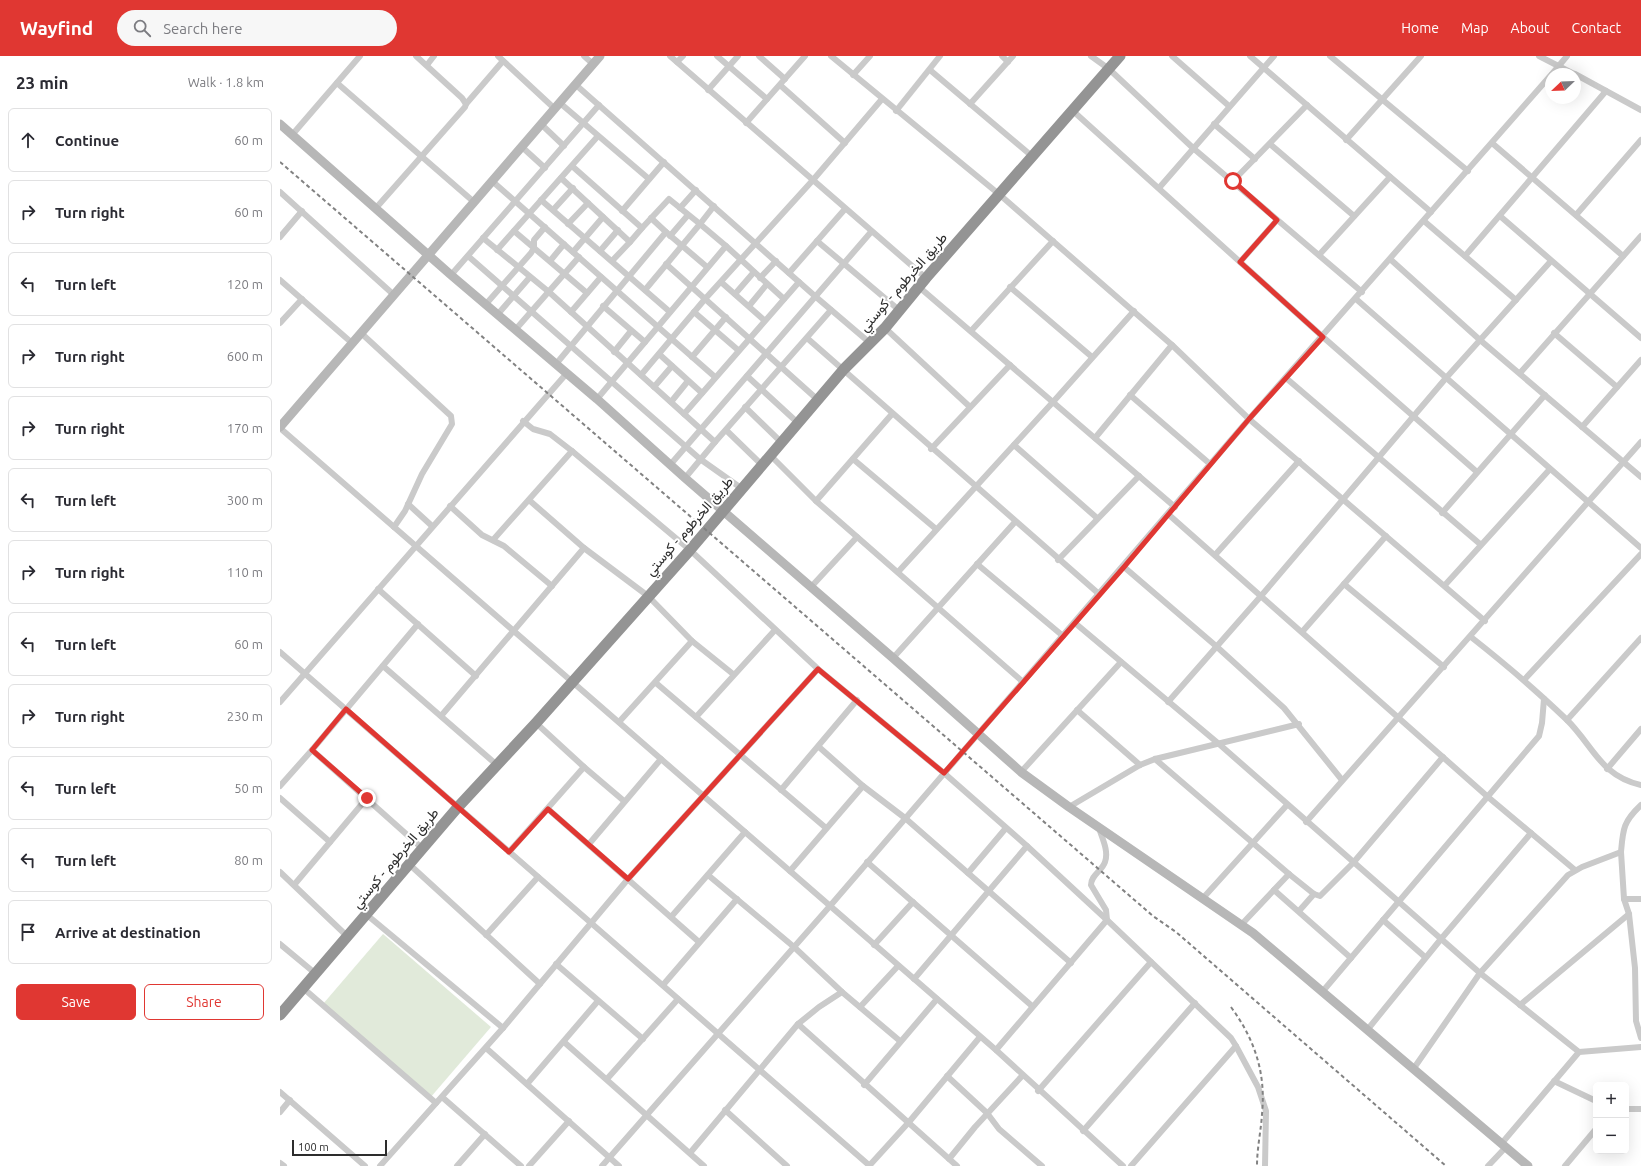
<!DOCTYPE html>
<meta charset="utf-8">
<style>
:root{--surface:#fff;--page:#f7f7f7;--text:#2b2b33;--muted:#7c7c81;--line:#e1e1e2;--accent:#e03732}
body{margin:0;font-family:Ubuntu,Vazirmatn,sans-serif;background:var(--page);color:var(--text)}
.controls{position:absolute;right:12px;bottom:12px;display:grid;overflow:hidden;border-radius:6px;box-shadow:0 4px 16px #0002}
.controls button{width:36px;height:36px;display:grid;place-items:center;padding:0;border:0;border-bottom:1px solid var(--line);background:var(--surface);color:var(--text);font:20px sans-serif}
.compass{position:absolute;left:1265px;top:12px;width:36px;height:36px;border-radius:50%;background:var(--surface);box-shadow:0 4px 16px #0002;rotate:247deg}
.scale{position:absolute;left:12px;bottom:10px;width:95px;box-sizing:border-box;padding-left:4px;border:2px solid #2d2d2d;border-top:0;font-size:11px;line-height:14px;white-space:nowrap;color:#2d2d2d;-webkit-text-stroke:3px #fff;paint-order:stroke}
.stop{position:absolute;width:12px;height:12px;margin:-9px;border:3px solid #e03732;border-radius:50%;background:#fff}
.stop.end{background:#e03732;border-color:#fff;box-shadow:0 1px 4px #0008}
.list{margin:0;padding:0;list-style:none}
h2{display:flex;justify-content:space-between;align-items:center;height:52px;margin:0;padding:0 16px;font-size:17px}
h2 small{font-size:13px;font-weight:400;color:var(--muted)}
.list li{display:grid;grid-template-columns:26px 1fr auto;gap:12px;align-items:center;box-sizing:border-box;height:64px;margin:0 8px 8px;padding:0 8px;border:1px solid var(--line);border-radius:6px}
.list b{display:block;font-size:15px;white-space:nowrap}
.list em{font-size:13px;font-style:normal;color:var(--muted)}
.actions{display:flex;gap:8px;padding:12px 16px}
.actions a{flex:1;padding:9px 0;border:1px solid var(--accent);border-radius:6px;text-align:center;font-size:14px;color:var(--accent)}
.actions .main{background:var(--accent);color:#fff}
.icon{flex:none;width:22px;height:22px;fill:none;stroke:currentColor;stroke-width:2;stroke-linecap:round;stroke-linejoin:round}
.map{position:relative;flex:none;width:1361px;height:1110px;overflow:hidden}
header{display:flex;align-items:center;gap:24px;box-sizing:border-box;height:56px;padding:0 20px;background:var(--accent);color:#fff}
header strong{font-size:19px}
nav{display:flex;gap:22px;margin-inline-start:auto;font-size:14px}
.search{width:280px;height:36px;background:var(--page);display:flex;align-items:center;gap:10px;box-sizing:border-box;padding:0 14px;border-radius:22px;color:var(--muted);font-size:15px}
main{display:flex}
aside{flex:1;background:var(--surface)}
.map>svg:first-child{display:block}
.green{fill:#e1eada}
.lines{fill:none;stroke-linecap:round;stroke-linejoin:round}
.street{stroke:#cacaca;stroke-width:6}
.secondary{stroke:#b7b7b7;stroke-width:9}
.highway{stroke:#949494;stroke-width:11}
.rail{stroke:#828282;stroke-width:2;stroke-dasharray:4 3;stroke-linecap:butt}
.route{stroke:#e03732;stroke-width:5}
.labels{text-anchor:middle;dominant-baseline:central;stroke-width:4;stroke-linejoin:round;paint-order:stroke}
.street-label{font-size:14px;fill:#2d2d2d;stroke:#fff}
</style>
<header>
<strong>Wayfind</strong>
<div class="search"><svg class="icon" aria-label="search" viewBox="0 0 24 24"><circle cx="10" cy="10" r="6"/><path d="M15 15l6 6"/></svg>Search here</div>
<nav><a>Home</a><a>Map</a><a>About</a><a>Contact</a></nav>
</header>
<main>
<aside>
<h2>23 min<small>Walk · 1.8 km</small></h2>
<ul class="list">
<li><svg class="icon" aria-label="ahead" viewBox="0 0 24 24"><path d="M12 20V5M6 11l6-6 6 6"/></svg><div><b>Continue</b></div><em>60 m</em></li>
<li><svg class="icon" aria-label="right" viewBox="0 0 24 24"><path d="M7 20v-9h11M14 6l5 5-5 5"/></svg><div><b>Turn right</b></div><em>60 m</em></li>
<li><svg class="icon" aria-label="left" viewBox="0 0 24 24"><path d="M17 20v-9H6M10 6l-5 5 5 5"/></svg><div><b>Turn left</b></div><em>120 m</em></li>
<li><svg class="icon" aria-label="right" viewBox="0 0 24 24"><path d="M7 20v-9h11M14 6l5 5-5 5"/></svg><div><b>Turn right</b></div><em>600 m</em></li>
<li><svg class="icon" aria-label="right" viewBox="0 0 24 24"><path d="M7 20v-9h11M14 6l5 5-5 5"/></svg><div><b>Turn right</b></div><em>170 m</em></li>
<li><svg class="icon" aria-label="left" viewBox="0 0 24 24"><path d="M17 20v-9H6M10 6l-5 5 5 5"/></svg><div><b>Turn left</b></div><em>300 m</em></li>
<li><svg class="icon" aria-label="right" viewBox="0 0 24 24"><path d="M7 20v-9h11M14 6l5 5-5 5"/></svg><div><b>Turn right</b></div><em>110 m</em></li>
<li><svg class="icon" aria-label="left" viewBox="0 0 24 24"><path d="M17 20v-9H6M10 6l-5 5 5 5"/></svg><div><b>Turn left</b></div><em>60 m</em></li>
<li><svg class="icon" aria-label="right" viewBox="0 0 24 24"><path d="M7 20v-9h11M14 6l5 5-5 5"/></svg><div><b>Turn right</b></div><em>230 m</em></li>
<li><svg class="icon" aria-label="left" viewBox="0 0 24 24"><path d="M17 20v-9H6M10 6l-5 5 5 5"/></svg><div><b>Turn left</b></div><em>50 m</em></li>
<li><svg class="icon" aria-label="left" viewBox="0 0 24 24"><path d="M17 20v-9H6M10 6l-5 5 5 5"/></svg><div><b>Turn left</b></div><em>80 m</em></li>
<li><svg class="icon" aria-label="arrive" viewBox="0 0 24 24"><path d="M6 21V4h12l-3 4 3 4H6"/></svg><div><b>Arrive at destination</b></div></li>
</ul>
<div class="actions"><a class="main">Save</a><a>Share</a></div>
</aside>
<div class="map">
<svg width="1361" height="1110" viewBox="0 0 1361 1110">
<rect width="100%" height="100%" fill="#fff"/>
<polygon class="green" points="103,878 211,971 150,1042 43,948"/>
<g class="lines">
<g class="street">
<polyline points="218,0 275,53"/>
<polyline points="304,0 313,8"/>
<polyline points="390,0 646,222"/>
<polyline points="437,0 487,43"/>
<polyline points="479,0 505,23"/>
<polyline points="551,0 720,139 892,289 969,363 1205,565"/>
<polyline points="722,0 728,6"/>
<polyline points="811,0 829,13 913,92 1082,236"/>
<polyline points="892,0 949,50"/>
<polyline points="970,0 1151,156"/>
<polyline points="1050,0 1188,115"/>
<polyline points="1259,0 1294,18"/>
<polyline points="397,6 403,0"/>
<polyline points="147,9 154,0"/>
<polyline points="650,14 753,101"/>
<polyline points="1272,18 1287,0"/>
<polyline points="1295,18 1361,54"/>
<polyline points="573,19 590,0"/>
<polyline points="57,27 194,146"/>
<polyline points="296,29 536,241 590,287"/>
<polyline points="500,29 565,87"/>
<polyline points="428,34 458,0"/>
<polyline points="280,47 369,123"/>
<polyline points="186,48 223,5"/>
<polyline points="690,48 733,0"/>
<polyline points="616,55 660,0"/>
<polyline points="793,55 1043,281 1197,416"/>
<polyline points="466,67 525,0"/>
<polyline points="934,68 975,103"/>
<polyline points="262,69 284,90"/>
<polyline points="12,79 80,0"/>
<polyline points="1066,84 1141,0"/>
<polyline points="1212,87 1343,200"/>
<polyline points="990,88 1074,160"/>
<polyline points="242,91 265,112"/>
<polyline points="292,110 362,172 350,186"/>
<polyline points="281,122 350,186 332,205"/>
<polyline points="212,125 435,321"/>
<polyline points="953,125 1027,49"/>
<polyline points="879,132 994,0"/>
<polyline points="0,136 114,239"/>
<polyline points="261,144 390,256"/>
<polyline points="434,150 420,168 446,190"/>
<polyline points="96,152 185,51 186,48 182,42 136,0"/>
<polyline points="400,152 416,134"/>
<polyline points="273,154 293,132"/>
<polyline points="342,155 384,106"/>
<polyline points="1296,159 1361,84"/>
<polyline points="1220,160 1361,282"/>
<polyline points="371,162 386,176"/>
<polyline points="1144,165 1236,244"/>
<polyline points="288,168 308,147"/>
<polyline points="362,172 389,143 420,168 365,234"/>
<polyline points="234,175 307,237"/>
<polyline points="390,180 408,159"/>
<polyline points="0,181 22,155"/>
<polyline points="203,182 269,236 435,386"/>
<polyline points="537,185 619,254"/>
<polyline points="217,194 318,80"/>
<polyline points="320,195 338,174"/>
<polyline points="293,196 323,161"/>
<polyline points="1039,199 1110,121"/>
<polyline points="188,200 420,403 461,432"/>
<polyline points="1185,200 1326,35"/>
<polyline points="1110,203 1200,284 1361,421"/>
<polyline points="270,205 284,188"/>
<polyline points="960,206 997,164"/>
<polyline points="386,208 538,344"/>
<polyline points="509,217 565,153"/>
<polyline points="171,219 319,49"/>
<polyline points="480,222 496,205"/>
<polyline points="0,224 72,287"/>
<polyline points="441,226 484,264"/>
<polyline points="639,231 895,451"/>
<polyline points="730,231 812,301"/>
<polyline points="455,238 474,216"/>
<polyline points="1076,243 1361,492"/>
<polyline points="206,248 251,197 254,192 254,184 265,171"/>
<polyline points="323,250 365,286"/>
<polyline points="469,250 487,228"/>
<polyline points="291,256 321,221"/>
<polyline points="414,256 458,294"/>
<polyline points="218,258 250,221"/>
<polyline points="0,267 22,243"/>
<polyline points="605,272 690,351"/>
<polyline points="236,273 299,201"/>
<polyline points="691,275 773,185"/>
<polyline points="81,277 171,360 172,368 142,418 125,455 114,471"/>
<polyline points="1274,277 1337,331"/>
<polyline points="527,282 819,538"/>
<polyline points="334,296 351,275"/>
<polyline points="379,298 422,337"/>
<polyline points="412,301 446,261"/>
<polyline points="276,308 386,176 427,211"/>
<polyline points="1240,317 1361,180"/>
<polyline points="361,319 425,243 533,124 602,43"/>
<polyline points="467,320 518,367"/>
<polyline points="1006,322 1200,488"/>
<polyline points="374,331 392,310"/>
<polyline points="850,339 930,408"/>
<polyline points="317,343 446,190 504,243"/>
<polyline points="391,346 408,325"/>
<polyline points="465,351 501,386"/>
<polyline points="404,358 519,226"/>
<polyline points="243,365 253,373 270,378 292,395 410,494 538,613 664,717 747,790 827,864 951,982 956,990 851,1110"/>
<polyline points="1302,371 1361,304"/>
<polyline points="0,372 716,994 843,1110"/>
<polyline points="446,374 482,409"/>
<polyline points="815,382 892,289"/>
<polyline points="734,389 817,462"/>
<polyline points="651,393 730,309"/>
<polyline points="490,399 536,445 743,626"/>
<polyline points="573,403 656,473"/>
<polyline points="390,409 591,176"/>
<polyline points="405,422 435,386 551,254"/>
<polyline points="249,444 304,492 368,540 412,585 453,618"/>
<polyline points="536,445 612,358"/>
<polyline points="128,448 152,470"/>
<polyline points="170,450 202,479 224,490 272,530"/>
<polyline points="1162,457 1265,339"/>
<polyline points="888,458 1208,741 1295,814"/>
<polyline points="213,484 292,395"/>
<polyline points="935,499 1019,405"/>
<polyline points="778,504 859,420"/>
<polyline points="697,508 783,580"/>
<polyline points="844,511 936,590 1004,652 1062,724"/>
<polyline points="618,516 773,346 854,255"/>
<polyline points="1064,528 1164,611"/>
<polyline points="1165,529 1270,413"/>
<polyline points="531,531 577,481"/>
<polyline points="98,533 196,620"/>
<polyline points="795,567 939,688 1200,917 1299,996"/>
<polyline points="1022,576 1106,480"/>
<path d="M1191,581C1224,607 1256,634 1286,663C1313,689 1320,720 1361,729"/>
<polyline points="0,596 590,1110"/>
<polyline points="613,602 735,466"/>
<polyline points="103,610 217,709"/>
<polyline points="1244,624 1361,498"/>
<polyline points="376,627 546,772"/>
<polyline points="0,646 287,317"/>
<polyline points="888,646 981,540 1166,322 1271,205"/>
<polyline points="797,654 860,709"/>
<polyline points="161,660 304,492"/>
<polyline points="416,661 495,574"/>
<polyline points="1287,664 1361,582"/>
<polyline points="339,666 412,585"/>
<polyline points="256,667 304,711 344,745"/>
<polyline points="539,691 583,730 625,762 791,907"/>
<polyline points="32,694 143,793"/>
<polyline points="875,703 1009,818 1034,838 1040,840 1073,807 1163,701"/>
<polyline points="1327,713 1361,673"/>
<polyline points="741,716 841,606"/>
<polyline points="0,730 32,694 138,568"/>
<polyline points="501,734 577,644"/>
<polyline points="0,742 50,786"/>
<polyline points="789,751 860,709 875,703 1019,668"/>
<polyline points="268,753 419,886"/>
<polyline points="1026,766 1361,386"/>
<polyline points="309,788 381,703"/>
<polyline points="229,796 304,711"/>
<polyline points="1341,796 1344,843 1349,858 1355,912 1356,965 1361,982"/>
<polyline points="587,806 752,950"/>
<polyline points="130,809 260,928"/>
<polyline points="510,815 583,730"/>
<polyline points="0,816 68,881"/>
<polyline points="688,817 726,772"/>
<polyline points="428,819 514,891 562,936 620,985"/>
<polyline points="14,829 87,742"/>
<polyline points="994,834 1071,902"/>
<polyline points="924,841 1007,749"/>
<polyline points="1344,843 1361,843"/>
<polyline points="1019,855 1034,838"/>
<polyline points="87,859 223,972"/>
<polyline points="391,861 465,776"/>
<polyline points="1103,864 1145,901"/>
<polyline points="962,868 1009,818"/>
<polyline points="206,879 258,821"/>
<polyline points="0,888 36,918"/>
<polyline points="594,889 633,846"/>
<polyline points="276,908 363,983"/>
<polyline points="634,923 747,790"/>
<polyline points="383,929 457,843"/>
<polyline points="23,932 156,1047"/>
<polyline points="1043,935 1259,680 1262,667 1264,643"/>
<polyline points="1240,949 1349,858"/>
<polyline points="580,951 618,910"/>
<polyline points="518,968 677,1110"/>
<polyline points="1088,973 1161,883 1251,777"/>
<polyline points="284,986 424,1110"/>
<polyline points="956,990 978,1031 986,1055 985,1110"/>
<polyline points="206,992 339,1110"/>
<path d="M716,994L827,864L826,854L811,829C811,819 822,815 825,806C829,795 822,782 819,772"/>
<path d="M1134,1012L1200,917L1288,819L1302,811L1341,796C1343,773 1343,766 1361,749"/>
<polyline points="667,1020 707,1057 719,1073 762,1110"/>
<polyline points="327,1023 398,943"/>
<polyline points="1274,1025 1316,1045"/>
<polyline points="247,1028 318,945"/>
<polyline points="584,1029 657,943"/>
<polyline points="758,1035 871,906"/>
<polyline points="0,1036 85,1110"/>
<polyline points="162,1041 241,1110"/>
<polyline points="1346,1053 1361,1053"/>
<polyline points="445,1054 507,1110"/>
<polyline points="0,1056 10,1044"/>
<polyline points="803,1075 915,947"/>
<polyline points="1222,1087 1299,996 1361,991"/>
<polyline points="410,1097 518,968 539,951 562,936"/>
<polyline points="669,1103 695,1071 742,1020"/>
<polyline points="0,1107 4,1110"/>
<polyline points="100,1110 223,972 348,823 538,613"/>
<polyline points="177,1110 205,1078"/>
<polyline points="249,1110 289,1065"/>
<polyline points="322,1110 550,850 969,363 1271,19"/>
<polyline points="589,1110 629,1066 700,981"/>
<polyline points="1208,1110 1226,1091"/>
<polyline points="1285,1110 1316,1073"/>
</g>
<g class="secondary">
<polyline points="0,68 171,219 317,343 405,422 613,602 741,716 789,751 973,877 1248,1110"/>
<polyline points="0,371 320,0"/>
</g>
<polyline class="highway" points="0,959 178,751 256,667 410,494 564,313 605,272 646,222 840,0"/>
<g class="rail">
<polyline points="0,106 873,860 896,876 1166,1110"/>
<path d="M951,951C975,984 986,1017 982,1058C981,1075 977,1092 977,1110"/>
</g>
</g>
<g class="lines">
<polyline class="route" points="87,742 32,694 66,653 229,796 268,753 348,823 538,613 664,717 844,511 969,363 1043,281 960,206 997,164 953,125"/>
</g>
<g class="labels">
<g class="street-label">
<text transform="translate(623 226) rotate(-49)">طريق الخرطوم - كوستي</text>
<text transform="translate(409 470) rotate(-49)">طريق الخرطوم - كوستي</text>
<text transform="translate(115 802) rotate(-50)">طريق الخرطوم - كوستي</text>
</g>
</g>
</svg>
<div class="controls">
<button>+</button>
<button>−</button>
</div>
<svg class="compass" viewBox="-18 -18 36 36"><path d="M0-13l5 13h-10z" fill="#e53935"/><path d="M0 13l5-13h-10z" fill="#7c7c81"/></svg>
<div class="scale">100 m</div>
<div class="stop" style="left:953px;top:125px"></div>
<div class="stop end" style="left:87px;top:742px"></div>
</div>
</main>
